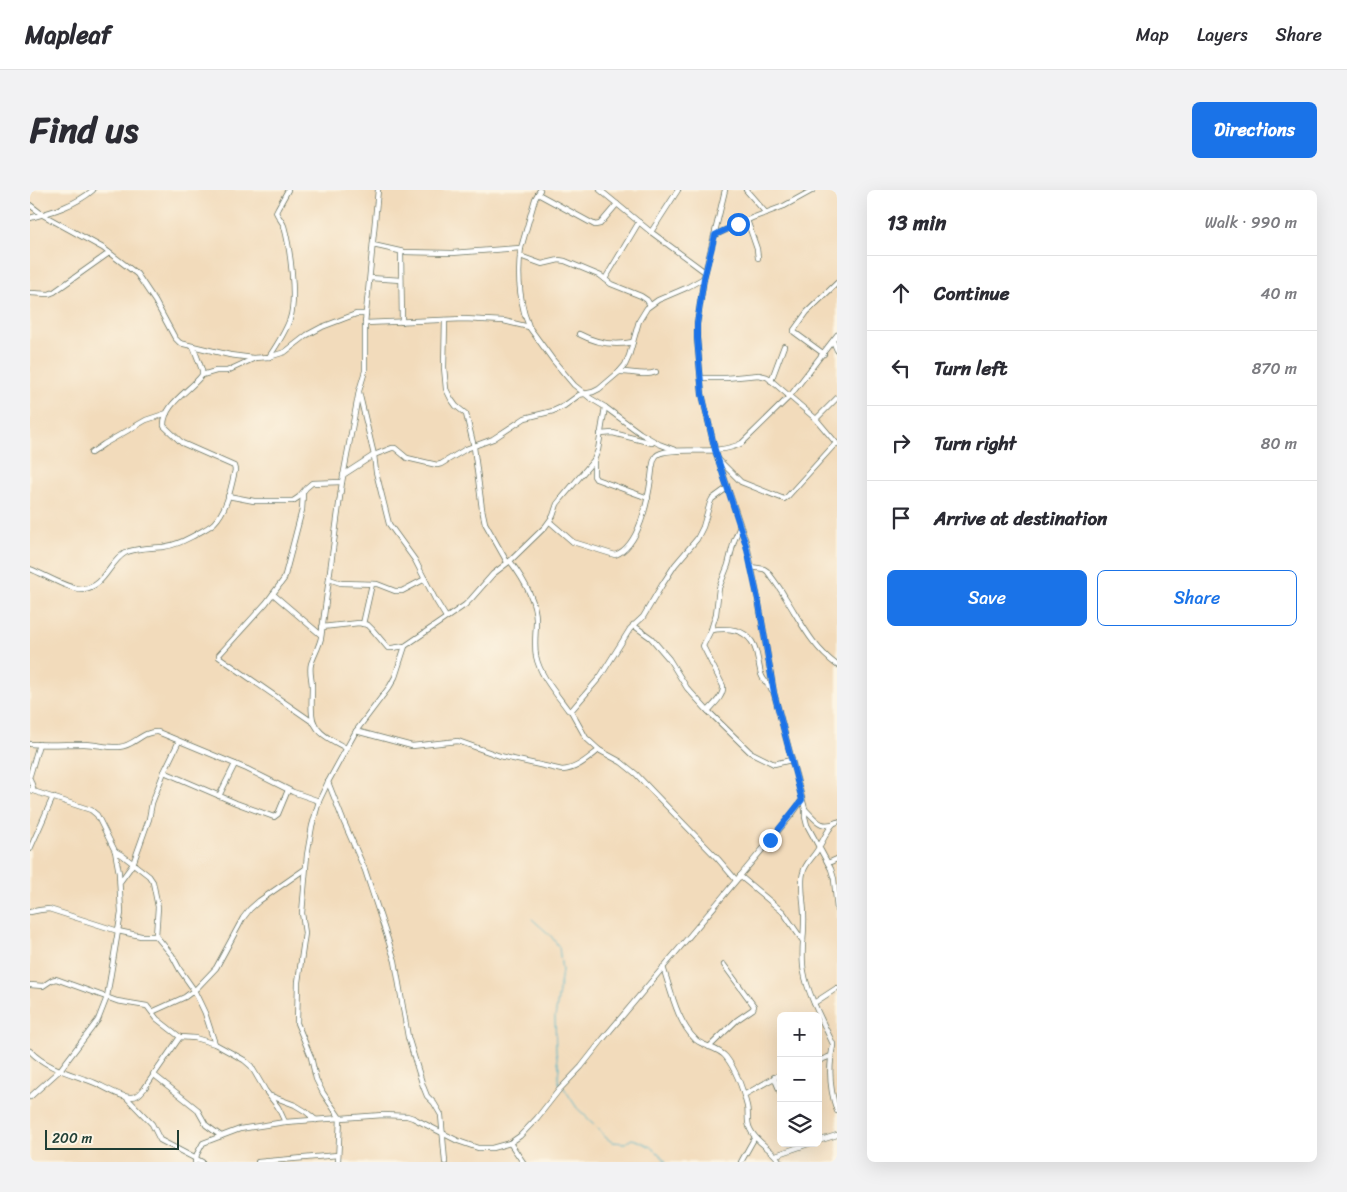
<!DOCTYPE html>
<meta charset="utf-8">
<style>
:root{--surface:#fff;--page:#f2f2f3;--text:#2b2b33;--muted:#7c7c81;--line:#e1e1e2;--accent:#1a73e8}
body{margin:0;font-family:Sriracha,sans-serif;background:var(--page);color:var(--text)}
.controls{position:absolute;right:15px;bottom:15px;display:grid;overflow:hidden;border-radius:8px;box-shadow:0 5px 20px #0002}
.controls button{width:45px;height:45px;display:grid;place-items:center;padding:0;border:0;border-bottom:1px solid var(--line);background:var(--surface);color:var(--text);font:25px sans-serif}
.scale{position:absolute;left:15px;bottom:12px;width:134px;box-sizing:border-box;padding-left:5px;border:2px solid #1f3d34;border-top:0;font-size:14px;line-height:18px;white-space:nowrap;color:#1f3d34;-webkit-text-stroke:4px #fcf5e5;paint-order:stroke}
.stop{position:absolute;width:15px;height:15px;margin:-11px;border:4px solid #1a73e8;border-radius:50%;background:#fff}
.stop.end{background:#1a73e8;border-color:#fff;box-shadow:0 1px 5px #0008}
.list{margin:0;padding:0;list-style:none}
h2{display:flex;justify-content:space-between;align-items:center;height:65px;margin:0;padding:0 20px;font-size:21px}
h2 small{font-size:16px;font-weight:400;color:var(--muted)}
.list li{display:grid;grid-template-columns:32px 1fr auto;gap:15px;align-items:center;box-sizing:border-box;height:75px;padding:0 20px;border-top:1px solid var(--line)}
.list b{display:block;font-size:19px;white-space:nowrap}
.list em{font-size:16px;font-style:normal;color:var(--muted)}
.actions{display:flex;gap:10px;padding:15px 20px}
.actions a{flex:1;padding:11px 0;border:1px solid var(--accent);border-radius:8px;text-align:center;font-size:18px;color:var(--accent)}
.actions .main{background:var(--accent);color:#fff}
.icon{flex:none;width:28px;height:28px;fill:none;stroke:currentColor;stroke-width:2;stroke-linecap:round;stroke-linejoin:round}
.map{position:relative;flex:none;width:807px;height:972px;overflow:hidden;border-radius:8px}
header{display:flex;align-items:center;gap:30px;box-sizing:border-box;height:70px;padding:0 25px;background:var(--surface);border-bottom:1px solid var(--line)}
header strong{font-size:24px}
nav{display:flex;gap:28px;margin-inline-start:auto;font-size:18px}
.intro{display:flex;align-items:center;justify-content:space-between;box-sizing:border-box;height:120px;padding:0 30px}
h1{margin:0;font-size:35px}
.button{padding:12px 22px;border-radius:8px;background:var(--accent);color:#fff;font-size:18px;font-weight:700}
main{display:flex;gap:30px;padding:0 30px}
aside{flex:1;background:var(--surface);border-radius:8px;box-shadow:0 5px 20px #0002}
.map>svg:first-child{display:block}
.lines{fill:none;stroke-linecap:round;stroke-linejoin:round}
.stream{stroke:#48b0c7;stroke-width:1}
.street-casing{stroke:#697463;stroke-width:6}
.street{stroke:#fff;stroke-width:4.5}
.route{stroke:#1a73e8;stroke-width:6}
</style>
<header>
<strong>Mapleaf</strong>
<nav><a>Map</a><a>Layers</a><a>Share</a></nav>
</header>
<div class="intro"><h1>Find us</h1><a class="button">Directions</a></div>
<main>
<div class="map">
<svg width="807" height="972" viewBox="0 0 807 972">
<rect width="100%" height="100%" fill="#fcf5e5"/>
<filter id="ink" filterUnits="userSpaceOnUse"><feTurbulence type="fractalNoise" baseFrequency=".02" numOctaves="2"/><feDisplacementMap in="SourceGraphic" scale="10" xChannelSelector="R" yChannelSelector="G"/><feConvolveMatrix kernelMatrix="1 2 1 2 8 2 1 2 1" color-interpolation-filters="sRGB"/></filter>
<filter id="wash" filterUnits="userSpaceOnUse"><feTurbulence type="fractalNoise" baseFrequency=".0096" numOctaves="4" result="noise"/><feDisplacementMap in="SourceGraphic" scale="20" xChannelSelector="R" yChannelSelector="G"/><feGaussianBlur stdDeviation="1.12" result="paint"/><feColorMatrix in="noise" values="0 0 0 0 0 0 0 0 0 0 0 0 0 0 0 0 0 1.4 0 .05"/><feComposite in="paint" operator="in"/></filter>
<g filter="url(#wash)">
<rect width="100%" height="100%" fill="#f2dbbb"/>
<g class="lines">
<g class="stream">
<polyline points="502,729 521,746 529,757 532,781 525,828 526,862 529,877 528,887 529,893 532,895"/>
<path d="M534,898L547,918L567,937L575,947L582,952L595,953L602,949C615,952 629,961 636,972"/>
</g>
</g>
</g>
<g filter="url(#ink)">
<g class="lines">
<g class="street-casing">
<g id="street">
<polyline points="570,0 621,42 675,82"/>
<polyline points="695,0 674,88 667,134 667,148 672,204 685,260 717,355 729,414 744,503 775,619 775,627 777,635 801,679 804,689 807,720"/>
<polyline points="716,0 736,23"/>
<polyline points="508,4 565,35 570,34 587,14"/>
<polyline points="0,15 13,25 73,58 107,84 125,111 145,148 150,153 154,154 200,165 223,168 239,167 255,162 277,145 292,137 326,124 336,124"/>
<path d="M0,28C22,22 46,15 63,0"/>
<polyline points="717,30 727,59 728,68"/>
<polyline points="621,42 648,0"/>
<polyline points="685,45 722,28 754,16 783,0"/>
<polyline points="343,55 374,62 422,63 491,58"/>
<polyline points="371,62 372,132"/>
<polyline points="490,66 512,74 529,70 535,71 571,86 581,94 611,106 617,110 620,115"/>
<polyline points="340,88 371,90"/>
<polyline points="575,89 609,32"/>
<polyline points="0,103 19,104 24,102 79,63"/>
<polyline points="415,130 414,177 416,199 421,209 426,216 436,224 444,257 452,319 455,333 477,372"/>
<polyline points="335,133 434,129 474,131 499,137 523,170 544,195 560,208 575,217 610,243 629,254 645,260"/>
<path d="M499,137C498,132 495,127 494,122C489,102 488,78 491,58L505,9L510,0"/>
<path d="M549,144C566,153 585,156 603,152"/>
<polyline points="803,151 807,160"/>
<polyline points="794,164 764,142 764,140 777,122 807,93"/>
<path d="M239,167C247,155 255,143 260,129C267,108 260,58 254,36C252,31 248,27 246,22L248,18L258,0"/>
<path d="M589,182C602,181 614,187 626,182"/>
<polyline points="172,185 186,181 197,181 225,168"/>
<polyline points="671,188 696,188 729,185 737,187 786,229 807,254"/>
<polyline points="741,191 754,156"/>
<polyline points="329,202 344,265 346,282 359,334 385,370 405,409 416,427"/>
<polyline points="786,229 807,208"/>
<polyline points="570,244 583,243 622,253"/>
<polyline points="61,263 74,254 116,230 137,223"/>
<polyline points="564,270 564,286 566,289 618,308"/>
<polyline points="689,270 711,292 754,309 757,307 806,253"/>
<polyline points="313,285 344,265 362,258 365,258 377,268 407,275 411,274 436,259 463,249 495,228 523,221 534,216 549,205 563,202 569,199 589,182 595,175 599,166 609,131 617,118 628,110 656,98 674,88"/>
<polyline points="273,303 272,320 254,389 236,413 189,465 189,467 284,533"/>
<polyline points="198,306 224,311 263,311 269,307 276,298 282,293 312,292"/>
<path d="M520,332L543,352L585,365C609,357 618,310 621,288C622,282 622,271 626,266C632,257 674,262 686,260C694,259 704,258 712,253L760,206L807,145"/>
<path d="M480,371C492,387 506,409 506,430C506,442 504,454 506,466C510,486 526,503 538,520L541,521L570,487L600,439L613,427L632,395L645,375L667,349L673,337L680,313L682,309L697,298"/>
<path d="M721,377L734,379L737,381C743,389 750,398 755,407C771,432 782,457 807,475"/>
<path d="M0,379C14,384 39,400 53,399C75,397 79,372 95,363C104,358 123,358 133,357C146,355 153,351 165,345C171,341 179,338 184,333C197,320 201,298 205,280L204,276L152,253L134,236C133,214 160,201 172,185V180L163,156"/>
<polyline points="299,389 311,393 347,394 365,401 372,401 395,389"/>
<polyline points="243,404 291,445"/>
<polyline points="333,434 342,394"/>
<polyline points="603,435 621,448 639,469 657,498 676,519 720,562 744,574 761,570"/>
<polyline points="292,437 329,433 338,435 342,439 358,458 362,458 375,456 435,415 441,409 463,384 480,371 515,337 523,326 527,314 531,309 564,270 568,260 575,217"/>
<path d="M681,440C700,437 720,439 726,461C728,468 729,476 731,484C733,490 738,495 742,500"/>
<polyline points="541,521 556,548 569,560 591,572 606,584 626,605 688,669 706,690"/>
<path d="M678,521C684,514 694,506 693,496L673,456L681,440L686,424L689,398L698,375L704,351L710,336"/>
<path d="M326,541L382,556L428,551L470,566L532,580C547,579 557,569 569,560"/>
<path d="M0,554C18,555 36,554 54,554C66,554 78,558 89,557C105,556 111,541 128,542L217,579L263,602L289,611"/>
<path d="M316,558C302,550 283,543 282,524C281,515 282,506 282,497C282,489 279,482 281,474C284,465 289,457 291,448L312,292L329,201L335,181V133L348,0"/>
<polyline points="134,582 206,613 244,627 248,624 258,600"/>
<polyline points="0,585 9,554"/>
<polyline points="0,589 4,601"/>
<polyline points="298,592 313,630 335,680 365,771 378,847 393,896 397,906 404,913 411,925 415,972"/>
<polyline points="0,600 61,620 67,625 85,661 89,683 91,723 77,807 68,830 30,880 0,907"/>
<polyline points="189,606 205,574"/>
<path d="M775,619C786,630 791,640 807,632"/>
<path d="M803,634C797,641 794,649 789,657C785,666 775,673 773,683C770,692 774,714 774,725C775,744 770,764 774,782C778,805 793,832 803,854C803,859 801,863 801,869C799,887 801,904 807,921"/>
<polyline points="0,659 23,607"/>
<polyline points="85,661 92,665 119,686 123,692 128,717 126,746"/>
<polyline points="798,673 807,669"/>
<polyline points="710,686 753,722 773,751"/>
<polyline points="90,692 103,674 119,629 122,613 134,582 149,551"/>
<polyline points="0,722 10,720 19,719 88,741 111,746 126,746 142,765 150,780 164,800 175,823 185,854"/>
<path d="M633,777C641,801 647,832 666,850C675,857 689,858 696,867C706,880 713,900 717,916C719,924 716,931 720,939C726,953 742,958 750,972"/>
<polyline points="0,795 13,796 22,790 26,789 87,811 117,816 127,829 150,847 165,848 185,854 214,870 221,876 235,900 248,917 255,932"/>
<polyline points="784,813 807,798"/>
<polyline points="122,822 155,807 167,798 186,778 213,728 220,719 229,711 275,679"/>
<polyline points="679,857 707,830 723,819 724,816 694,775"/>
<path d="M0,861C17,879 43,884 65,893C75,897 91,908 101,907C107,907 110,904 114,899L150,847"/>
<polyline points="788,871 801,866"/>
<polyline points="123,884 167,919 176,935 191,946"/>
<polyline points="744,887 751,904"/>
<polyline points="714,905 751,884"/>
<polyline points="241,906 265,915 275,921 286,930"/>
<polyline points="96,907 122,934 130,950 172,972"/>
<polyline points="788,951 807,945"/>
<polyline points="480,953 493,972"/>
<polyline points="746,965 781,953"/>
<polyline points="165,972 167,964 173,953 210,939 255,932 353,925 377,926 383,928 428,951 448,958 462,958 480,953 490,946 507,928 529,900 551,877 573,849 763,623 772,610"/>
<polyline points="228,972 308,965"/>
<polyline points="308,972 310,928 293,903 286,889 281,867 267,833 268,792 275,743 272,723 277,665 282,636 289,611 298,592 326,541 360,496 365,487 375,456"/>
<polyline points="711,972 725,947"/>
</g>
</g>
<use href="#street" class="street"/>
</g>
</g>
<g class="lines" filter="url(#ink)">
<polyline class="route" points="708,34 685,45 674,88 667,134 667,148 672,204 685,260 716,355 729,414 744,503 772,610 740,650"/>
</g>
</svg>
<div class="controls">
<button>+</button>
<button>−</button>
<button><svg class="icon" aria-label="layers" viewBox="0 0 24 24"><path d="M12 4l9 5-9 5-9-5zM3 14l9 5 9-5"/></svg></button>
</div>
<div class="scale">200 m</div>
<div class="stop" style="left:708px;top:34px"></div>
<div class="stop end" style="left:740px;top:650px"></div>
</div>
<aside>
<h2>13 min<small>Walk · 990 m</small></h2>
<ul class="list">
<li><svg class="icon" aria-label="ahead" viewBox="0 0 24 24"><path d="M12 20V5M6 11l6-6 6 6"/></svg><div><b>Continue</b></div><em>40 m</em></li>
<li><svg class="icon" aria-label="left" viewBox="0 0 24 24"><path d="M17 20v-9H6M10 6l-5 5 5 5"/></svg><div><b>Turn left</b></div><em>870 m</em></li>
<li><svg class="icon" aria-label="right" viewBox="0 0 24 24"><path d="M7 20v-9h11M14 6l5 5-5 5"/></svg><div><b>Turn right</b></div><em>80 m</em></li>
<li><svg class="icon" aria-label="arrive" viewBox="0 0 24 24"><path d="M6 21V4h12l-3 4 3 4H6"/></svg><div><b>Arrive at destination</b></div></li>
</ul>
<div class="actions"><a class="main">Save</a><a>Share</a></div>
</aside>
</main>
